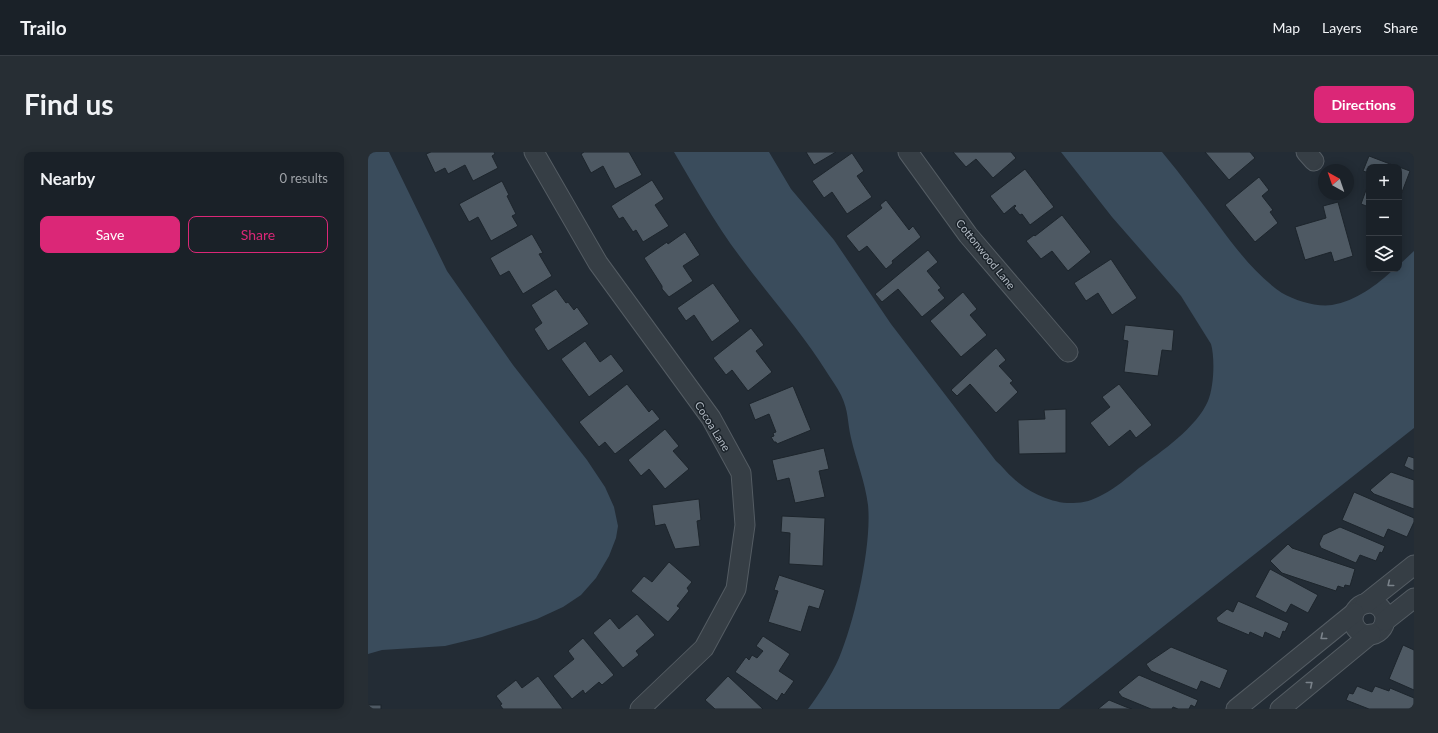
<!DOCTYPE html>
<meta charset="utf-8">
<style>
:root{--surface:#1a2128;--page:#272e34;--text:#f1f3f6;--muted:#9fa3a8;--line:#383e45;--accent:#db2777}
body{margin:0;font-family:Lato,sans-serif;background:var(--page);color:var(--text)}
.controls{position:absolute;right:12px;top:12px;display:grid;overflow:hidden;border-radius:8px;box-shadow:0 2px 10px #0003}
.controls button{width:36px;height:36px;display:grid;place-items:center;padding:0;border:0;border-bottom:1px solid var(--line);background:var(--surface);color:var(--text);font:20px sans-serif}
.compass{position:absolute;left:950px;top:12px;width:36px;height:36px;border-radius:50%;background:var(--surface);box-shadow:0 2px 10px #0003;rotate:320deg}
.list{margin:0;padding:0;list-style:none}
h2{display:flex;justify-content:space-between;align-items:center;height:52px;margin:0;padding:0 16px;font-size:17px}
h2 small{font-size:13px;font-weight:400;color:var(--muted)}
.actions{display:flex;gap:8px;padding:12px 16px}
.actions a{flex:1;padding:9px 0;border:1px solid var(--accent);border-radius:8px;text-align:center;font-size:14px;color:var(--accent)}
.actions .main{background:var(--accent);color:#fff}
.icon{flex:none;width:22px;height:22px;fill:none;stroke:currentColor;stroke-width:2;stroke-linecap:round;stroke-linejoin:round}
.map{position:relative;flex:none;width:1046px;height:557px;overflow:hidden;border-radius:8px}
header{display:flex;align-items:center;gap:24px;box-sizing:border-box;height:56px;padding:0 20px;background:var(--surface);border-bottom:1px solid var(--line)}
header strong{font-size:19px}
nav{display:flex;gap:22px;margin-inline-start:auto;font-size:14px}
.intro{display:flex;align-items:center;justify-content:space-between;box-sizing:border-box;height:96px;padding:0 24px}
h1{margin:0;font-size:28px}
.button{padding:10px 18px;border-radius:8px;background:var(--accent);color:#fff;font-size:14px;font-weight:700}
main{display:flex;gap:24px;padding:0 24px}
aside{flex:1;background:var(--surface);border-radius:8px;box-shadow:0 2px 10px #0003}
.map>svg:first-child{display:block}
.water{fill:#3a4c5c}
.building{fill:#4e5963;stroke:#1d252c}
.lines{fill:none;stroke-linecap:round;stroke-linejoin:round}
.minor-casing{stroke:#545c63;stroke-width:21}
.minor{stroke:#363e45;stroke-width:19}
.oneway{stroke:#7a828a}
.labels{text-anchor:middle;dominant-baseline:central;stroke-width:3;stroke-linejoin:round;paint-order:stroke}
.street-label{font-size:11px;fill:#b1b9c2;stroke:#1b232a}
</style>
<header>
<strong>Trailo</strong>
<nav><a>Map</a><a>Layers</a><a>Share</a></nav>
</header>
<div class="intro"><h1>Find us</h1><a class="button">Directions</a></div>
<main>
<aside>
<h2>Nearby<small>0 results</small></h2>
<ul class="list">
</ul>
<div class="actions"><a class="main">Save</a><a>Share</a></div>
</aside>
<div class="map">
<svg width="1046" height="557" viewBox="0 0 1046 557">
<rect width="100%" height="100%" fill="#232c35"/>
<g class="water">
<polygon points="0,0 21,0 79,119 145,213 219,308 237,335 246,355 250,374 248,386 241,404 228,426 213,443 195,455 169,467 114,485 77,494 14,498 0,502"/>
<path d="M306,0H401L423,37L466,88L523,172L628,309C634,314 639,321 645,326C660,340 685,352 705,351C716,351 725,348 734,343C748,336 759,326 771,316C793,300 829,275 840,249C846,235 847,206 843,192L813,144L744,65L693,0H794C814,24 833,50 852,75C869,98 889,124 914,141C928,149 948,155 964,153C988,149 1009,133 1026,117H1031V113L1046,99V276L691,557H440C452,541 463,524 471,506C487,468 504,393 500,353C497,329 488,308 483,286C479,269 481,260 473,243C469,235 463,227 458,219C433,179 401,144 373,106C348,73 327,36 306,0Z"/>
</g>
<g class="building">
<polygon points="63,0 126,0 127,2 124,4 130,16 105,29 97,13 80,22 77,16 67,21 58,2"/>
<polygon points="216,0 261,0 274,23 247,37 235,14 223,21 213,2"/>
<polygon points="438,0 468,0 446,13"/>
<polygon points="585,0 643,0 648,6 625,26 608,7 598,15"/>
<polygon points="837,0 882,0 887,6 861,28"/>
<polygon points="484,1 496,19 489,24 504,45 479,62 464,40 456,46 444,29"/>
<polygon points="1001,4 1030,15 1001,15 1001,21 995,19"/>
<polygon points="1031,15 1042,19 1031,48"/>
<polygon points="657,17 686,55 662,73 654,62 652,63 646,56 648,54 647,53 636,62 622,44"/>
<polygon points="891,25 901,38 894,44 905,58 902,60 910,71 887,90 857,53"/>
<polygon points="284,28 296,47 287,53 301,74 275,90 268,78 265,80 255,65 251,67 243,54"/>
<polygon points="134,29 141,43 139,44 148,62 144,64 150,74 123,89 110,65 101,70 91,52"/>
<polygon points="1001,30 1001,55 993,52"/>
<polygon points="518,48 541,78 545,74 553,85 524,109 525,111 518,117 499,94 491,100 478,84 514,56 512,53"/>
<polygon points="970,50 985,104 966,110 963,100 937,108 927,75 958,66 955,54"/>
<polygon points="694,63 723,100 700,119 684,99 673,107 658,89 666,83 667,84"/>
<polygon points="317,80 332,103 315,114 325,129 301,145 294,137 294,134 276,106 299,90 300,92"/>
<polygon points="164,82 175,101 171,102 184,124 155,142 141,119 132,124 122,106"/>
<polygon points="560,98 570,110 559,119 573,136 570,138 577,146 554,165 530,137 514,150 507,142"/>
<polygon points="743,107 769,146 744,163 730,141 718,149 706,131"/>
<polygon points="345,131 372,169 344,190 326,163 318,169 309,156"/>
<polygon points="188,137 198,151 200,150 206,158 209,155 221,172 180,199 166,177 174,171 163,153"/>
<polygon points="595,140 609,157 602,163 619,183 593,205 562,169"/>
<polygon points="757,173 806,178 804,199 794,198 790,224 756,220 760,189 755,188"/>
<polygon points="383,176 396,193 388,199 404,220 380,239 364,218 358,223 345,206"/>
<polygon points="217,189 232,210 243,202 256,219 221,245 193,207"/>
<polygon points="628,196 638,208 631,214 645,229 642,231 650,240 628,261 602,232 589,244 583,238"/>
<polygon points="259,232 281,260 284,257 292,267 247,302 237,290 231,295 211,270"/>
<polygon points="751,232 784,273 768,286 762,278 741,295 722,271 742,255 734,245"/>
<polygon points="425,234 443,278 409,292 408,290 406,290 403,285 406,284 405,281 408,280 401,262 387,268 381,252"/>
<polygon points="698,257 698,301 651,302 650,268 677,267 676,258"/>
<polygon points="297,277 311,294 305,299 321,317 297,337 281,317 273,324 260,308"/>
<polygon points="456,296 461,317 451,319 457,345 427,351 421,326 409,329 404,308"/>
<polygon points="1040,304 1046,306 1046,319 1036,314"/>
<polygon points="1023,320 1046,328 1046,357 1006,342 1002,338"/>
<polygon points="986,340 1046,366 1046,370 1039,385 1020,377 1016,386 974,368"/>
<polygon points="331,347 333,368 329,369 332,394 307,397 297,372 287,374 284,353"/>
<polygon points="414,364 457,366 455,414 421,412 422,381 413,380"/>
<polygon points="972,375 1017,394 1014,401 1012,400 1008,409 992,403 988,411 953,396 951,392 955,383"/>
<polygon points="920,392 924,396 987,417 982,434 977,433 976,436 970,434 968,439 914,421 902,409"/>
<polygon points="301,410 324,430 319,436 321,439 309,454 312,456 300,470 263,439 276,424 284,430"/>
<polygon points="902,417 950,443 940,461 923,452 918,461 887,445"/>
<polygon points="411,423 457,438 451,457 441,454 433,480 400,470 410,439 406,438"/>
<polygon points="870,449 921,471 917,480 915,479 912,487 897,480 895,486 882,480 881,483 850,470 848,466 859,457 865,460"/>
<polygon points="269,462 287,483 268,499 271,503 255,516 225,481 242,466 251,477"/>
<polygon points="395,484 422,502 411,519 426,529 416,543 414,541 409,549 367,520 378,505 381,508 384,503 389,506 395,499 388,494"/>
<polygon points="215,486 246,523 234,533 231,530 217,542 215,538 204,547 185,524 206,507 200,499"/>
<polygon points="1035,493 1046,498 1046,538 1021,527"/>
<polygon points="803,495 860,518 852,537 833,529 829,538 783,519 778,512"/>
<polygon points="771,523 830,548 827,555 823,553 821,557 810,557 805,555 804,557 783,557 754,545 750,540"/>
<polygon points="170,524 195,557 135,557 132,553 134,552 128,544 148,528 154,536"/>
<polygon points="360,524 395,557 347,557 337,548"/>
<polygon points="989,534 1004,540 1007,534 1021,539 1022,536 1046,546 1046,557 1001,557 978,548 981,541 985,542"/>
<polygon points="741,548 758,555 764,557 730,557"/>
<rect x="0" y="553" width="13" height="4"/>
</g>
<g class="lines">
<g class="minor-casing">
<g id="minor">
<polyline points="166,0 230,111 343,266 373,321 377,373 368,437 336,496 272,557"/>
<polyline points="540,0 600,83 700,200"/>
<polyline points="938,0 946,9"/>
<circle cx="1001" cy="467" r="16"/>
<polyline points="997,452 1046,413"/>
<polyline points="1017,469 1046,446"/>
<polyline points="868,557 986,461"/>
<polyline points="912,557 1003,482"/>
</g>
</g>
<use href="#minor" class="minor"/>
</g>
<defs><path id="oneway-chevron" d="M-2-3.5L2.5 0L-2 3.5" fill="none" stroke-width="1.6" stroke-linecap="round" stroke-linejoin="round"/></defs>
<g class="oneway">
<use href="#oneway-chevron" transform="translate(1022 432) rotate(141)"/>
<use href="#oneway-chevron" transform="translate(955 485) rotate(141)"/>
<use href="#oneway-chevron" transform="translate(942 532) rotate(-39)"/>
</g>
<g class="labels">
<g class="street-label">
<text transform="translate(618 102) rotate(51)">Cottonwood Lane</text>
<text transform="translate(345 274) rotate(58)">Cocoa Lane</text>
</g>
</g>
</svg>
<div class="controls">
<button>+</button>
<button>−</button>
<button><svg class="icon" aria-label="layers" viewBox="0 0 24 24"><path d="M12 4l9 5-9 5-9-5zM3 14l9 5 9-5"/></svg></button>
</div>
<svg class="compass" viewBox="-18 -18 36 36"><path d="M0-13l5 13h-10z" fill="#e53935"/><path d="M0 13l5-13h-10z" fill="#9fa3a8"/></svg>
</div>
</main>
